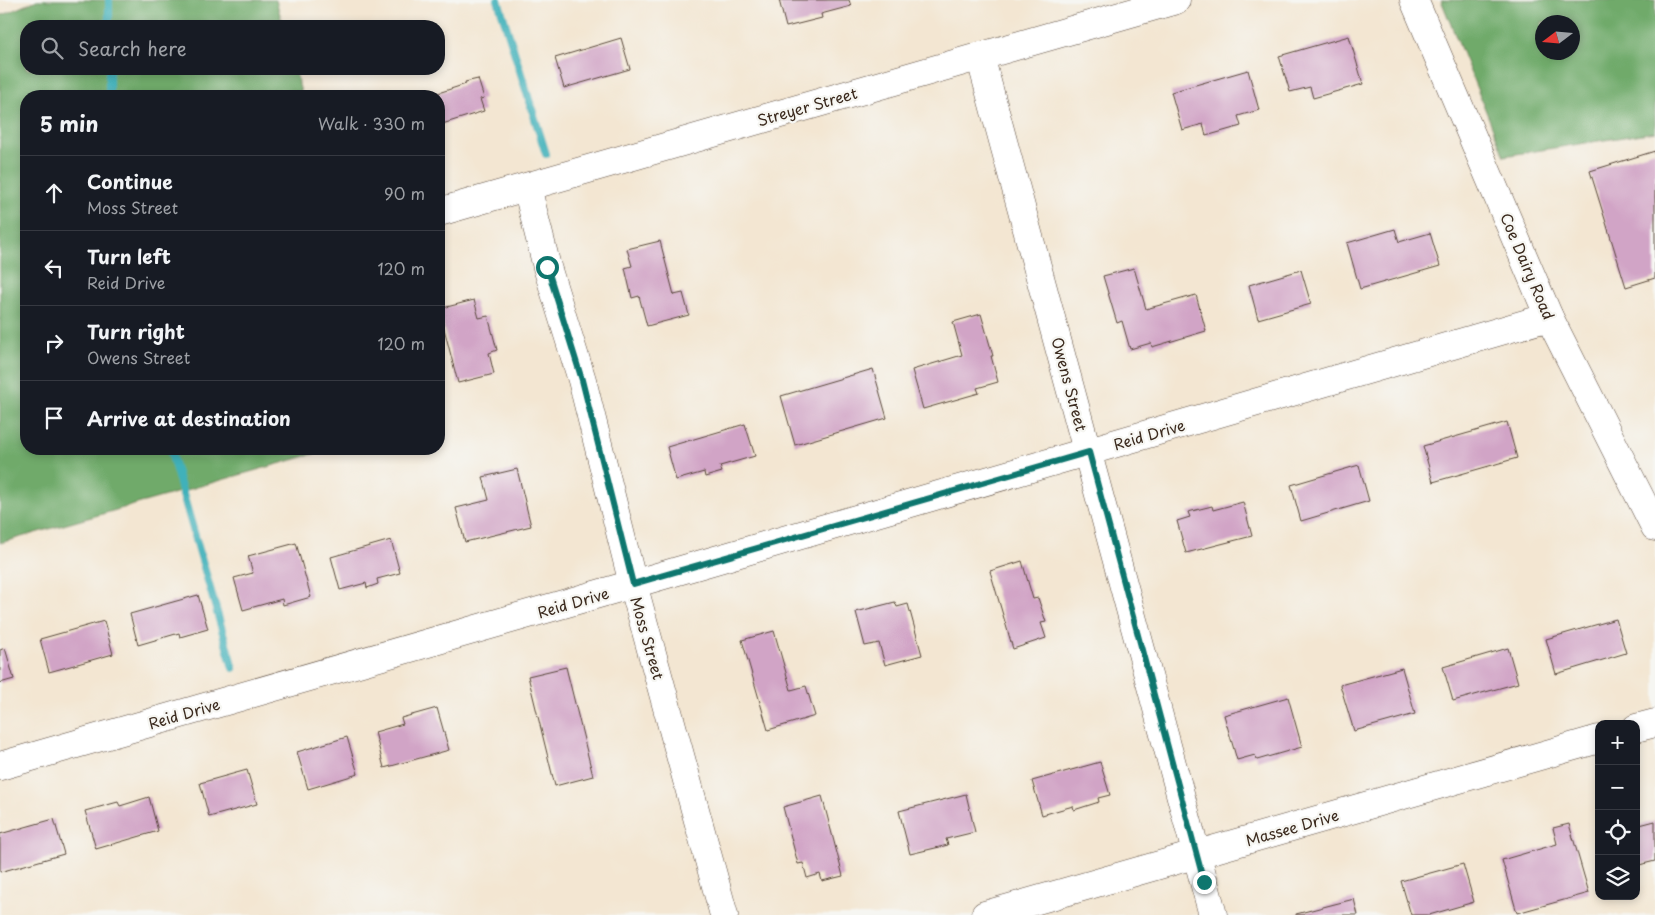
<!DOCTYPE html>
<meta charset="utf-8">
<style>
:root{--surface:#171b24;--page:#20242c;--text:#f1f3f6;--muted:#9ea1a6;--line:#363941}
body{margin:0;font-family:"Playpen Sans",sans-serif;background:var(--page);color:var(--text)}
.controls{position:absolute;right:15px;bottom:15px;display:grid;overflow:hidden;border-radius:10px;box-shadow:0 2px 8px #0003}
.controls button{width:45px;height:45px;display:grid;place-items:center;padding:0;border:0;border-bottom:1px solid var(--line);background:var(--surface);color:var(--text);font:25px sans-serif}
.compass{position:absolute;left:1535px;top:15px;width:45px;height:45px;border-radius:50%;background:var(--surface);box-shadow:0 2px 8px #0003;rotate:254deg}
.stop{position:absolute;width:15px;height:15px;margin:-11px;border:4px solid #0f766e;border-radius:50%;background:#fff}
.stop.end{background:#0f766e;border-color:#fff;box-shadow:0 1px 5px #0008}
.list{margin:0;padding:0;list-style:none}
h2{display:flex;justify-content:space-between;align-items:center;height:65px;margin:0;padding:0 20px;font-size:21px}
h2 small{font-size:16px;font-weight:400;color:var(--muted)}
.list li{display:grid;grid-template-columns:32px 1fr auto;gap:15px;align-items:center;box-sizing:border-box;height:75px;padding:0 20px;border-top:1px solid var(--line)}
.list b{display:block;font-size:19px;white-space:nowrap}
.list p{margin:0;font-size:16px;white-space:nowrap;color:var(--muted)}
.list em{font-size:16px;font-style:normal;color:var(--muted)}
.icon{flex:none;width:28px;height:28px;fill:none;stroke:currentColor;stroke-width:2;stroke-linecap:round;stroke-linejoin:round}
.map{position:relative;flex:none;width:1655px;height:915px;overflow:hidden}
.search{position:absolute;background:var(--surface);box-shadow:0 2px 8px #0003;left:20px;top:20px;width:425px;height:55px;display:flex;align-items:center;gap:12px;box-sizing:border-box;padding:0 18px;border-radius:20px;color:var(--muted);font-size:19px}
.panel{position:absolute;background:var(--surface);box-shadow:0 2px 8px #0003;left:20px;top:90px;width:425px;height:365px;border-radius:20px}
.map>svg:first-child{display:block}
.forest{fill:#6faa6a;stroke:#556a44;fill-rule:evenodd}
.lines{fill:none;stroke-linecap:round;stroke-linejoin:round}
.stream{stroke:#41b1ba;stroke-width:8}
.building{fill:#d1a4c6}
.minor-casing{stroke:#574639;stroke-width:29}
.minor{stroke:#fff;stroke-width:28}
.route{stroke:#0f766e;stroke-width:6}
.labels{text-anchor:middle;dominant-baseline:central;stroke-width:4.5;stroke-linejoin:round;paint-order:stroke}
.street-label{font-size:15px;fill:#3b2a1e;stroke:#f6f6f2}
</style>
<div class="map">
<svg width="1655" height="915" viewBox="0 0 1655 915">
<rect width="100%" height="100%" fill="#f6f6f2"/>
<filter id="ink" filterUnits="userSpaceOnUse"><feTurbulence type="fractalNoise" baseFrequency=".02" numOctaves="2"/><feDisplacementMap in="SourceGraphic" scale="10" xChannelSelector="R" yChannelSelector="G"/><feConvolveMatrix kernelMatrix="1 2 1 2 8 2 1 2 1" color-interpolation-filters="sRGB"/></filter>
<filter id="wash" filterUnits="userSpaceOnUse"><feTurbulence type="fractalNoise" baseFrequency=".0096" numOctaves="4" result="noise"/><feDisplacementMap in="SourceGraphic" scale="20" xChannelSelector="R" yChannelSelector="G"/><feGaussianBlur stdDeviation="1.12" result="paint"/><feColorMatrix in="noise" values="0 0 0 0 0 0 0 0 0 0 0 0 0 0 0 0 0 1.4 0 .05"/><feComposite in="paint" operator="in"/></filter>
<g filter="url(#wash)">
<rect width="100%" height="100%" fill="#f3e6d2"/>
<g class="forest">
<polygon points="37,0 276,0 283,26 26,26 26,69 295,69 302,96 26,96 26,449 331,449 0,543 0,16"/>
<path d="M1441,0H1655V132L1504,156ZM1542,22H1572V52H1542Z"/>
</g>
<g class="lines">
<g class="stream">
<polyline points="498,0 546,154"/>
<polyline points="109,26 109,0"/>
<polyline points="109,96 109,69"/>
<polyline points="170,449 233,668"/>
</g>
</g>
<g id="blocks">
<g class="building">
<polygon points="779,0 849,0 851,6 821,14 822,18 786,27"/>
<polygon points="1349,36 1363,84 1313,98 1310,87 1290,92 1279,56"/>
<polygon points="621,38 630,69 564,88 555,58"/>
<polygon points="1248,70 1259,110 1238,116 1241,126 1206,136 1203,124 1182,130 1171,92"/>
<polygon points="478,79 484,98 480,99 484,111 439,125 439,96 429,96 466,84 465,82"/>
<polygon points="1655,151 1655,278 1626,287 1590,171"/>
<polygon points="1395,229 1399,242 1430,233 1440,266 1360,289 1347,243"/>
<polygon points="660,241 674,295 683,293 689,315 647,326 639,296 632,298 625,268 632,266 627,249"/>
<polygon points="1134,268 1146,309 1196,295 1206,331 1152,347 1151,343 1130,349 1122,321 1117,323 1103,276"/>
<polygon points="1301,270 1311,304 1258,319 1249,285"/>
<polygon points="474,300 479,318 488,316 497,350 489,353 494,374 458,383 439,309"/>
<polygon points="981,314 993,356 991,356 998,382 977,388 979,393 923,409 912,370 962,355 953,322"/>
<polygon points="873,369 887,418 795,445 781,396"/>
<polygon points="1507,422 1517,458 1433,482 1423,446"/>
<polygon points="745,424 755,456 720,466 722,472 705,477 704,472 676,480 667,447"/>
<polygon points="1359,465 1369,501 1301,521 1291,485"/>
<polygon points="517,469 531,526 465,542 456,508 489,500 483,477"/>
<polygon points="1243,502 1252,536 1186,553 1177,521 1190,517 1188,512 1212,506 1213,510"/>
<polygon points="391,540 400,573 377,579 378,584 367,588 366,583 340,590 331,557"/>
<polygon points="296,543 311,597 283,605 282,599 243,610 234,578 253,573 248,556"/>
<polygon points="1022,561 1033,599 1038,598 1046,622 1041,623 1046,638 1013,649 990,571"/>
<polygon points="198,595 208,629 180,637 179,633 138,645 130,614"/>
<polygon points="895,602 897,607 908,604 922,655 885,665 879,643 865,646 856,612"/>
<polygon points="1616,619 1626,653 1556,674 1546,639"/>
<polygon points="104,621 113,654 49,672 40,639"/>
<polygon points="774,631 791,690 806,686 815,716 768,730 742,640"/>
<polygon points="5,648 14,679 0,683 0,650"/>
<polygon points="1508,648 1518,683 1453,701 1443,667"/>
<polygon points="566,667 593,776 555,786 528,676"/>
<polygon points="1402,668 1415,714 1354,731 1340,685"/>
<polygon points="1288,697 1302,747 1257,760 1255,755 1237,760 1224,715"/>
<polygon points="437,708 449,750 384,768 375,732 403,724 401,718"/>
<polygon points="347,737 358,774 308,789 297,752"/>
<polygon points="1100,762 1110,795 1098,798 1099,802 1074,810 1073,806 1042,815 1032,781"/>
<polygon points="247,770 257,804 209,817 200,783"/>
<polygon points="966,794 975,832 946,839 948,845 910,854 899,811"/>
<polygon points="822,796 843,876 822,881 820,874 807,878 803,863 798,864 783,807"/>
<polygon points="149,797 158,831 96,849 85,811 118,802 120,806"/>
<polygon points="54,819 64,854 0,872 0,834"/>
<polygon points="1655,821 1655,861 1639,865 1636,856 1636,826"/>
<polygon points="1569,824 1589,893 1517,913 1502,860 1557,844 1553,828"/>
<polygon points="1463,864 1474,902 1429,915 1411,915 1401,881"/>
<polygon points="1354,899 1358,915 1296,915 1296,914"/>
</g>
</g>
</g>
<g filter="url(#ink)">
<use href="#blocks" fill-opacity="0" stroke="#574639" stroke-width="1"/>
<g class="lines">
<g class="minor-casing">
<g id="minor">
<polyline points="1414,0 1549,317 1655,527"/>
<polyline points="980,56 1213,915"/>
<polyline points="527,187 547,267 582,380 633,584 724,915"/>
<polyline points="439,212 1176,0"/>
<polyline points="1636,728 1655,723"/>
<polyline points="0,766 633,584 1549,317"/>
<polyline points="985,915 1599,739"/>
</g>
</g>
<use href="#minor" class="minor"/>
</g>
</g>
<g class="lines" filter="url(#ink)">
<polyline class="route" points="547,267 582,380 633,584 1089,452 1204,882"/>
</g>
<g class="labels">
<g class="street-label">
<text transform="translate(807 106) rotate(-16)">Streyer Street</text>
<text transform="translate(1528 266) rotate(67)">Coe Dairy Road</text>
<text transform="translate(1070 384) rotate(75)">Owens Street</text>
<text transform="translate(1149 434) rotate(-16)">Reid Drive</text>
<text transform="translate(573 602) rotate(-16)">Reid Drive</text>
<text transform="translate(648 638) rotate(74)">Moss Street</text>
<text transform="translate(184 713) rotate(-16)">Reid Drive</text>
<text transform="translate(1292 827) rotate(-16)">Massee Drive</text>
</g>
</g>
</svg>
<div class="controls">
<button>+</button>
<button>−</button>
<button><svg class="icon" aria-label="locate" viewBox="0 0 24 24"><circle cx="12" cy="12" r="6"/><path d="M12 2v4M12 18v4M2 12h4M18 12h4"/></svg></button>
<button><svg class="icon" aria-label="layers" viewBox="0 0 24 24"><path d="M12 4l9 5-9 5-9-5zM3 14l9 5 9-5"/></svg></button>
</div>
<svg class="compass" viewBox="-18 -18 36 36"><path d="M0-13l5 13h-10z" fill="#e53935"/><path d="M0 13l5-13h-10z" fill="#9ea1a6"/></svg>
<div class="stop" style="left:547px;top:267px"></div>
<div class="stop end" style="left:1204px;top:882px"></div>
<div class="search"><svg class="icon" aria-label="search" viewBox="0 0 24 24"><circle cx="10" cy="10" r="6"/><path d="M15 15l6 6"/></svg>Search here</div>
<section class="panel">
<h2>5 min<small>Walk · 330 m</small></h2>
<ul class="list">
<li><svg class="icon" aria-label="ahead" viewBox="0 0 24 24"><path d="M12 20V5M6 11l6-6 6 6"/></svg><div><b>Continue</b><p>Moss Street</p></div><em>90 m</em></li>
<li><svg class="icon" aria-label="left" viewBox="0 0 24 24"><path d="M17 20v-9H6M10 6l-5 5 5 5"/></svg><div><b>Turn left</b><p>Reid Drive</p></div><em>120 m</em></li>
<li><svg class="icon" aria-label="right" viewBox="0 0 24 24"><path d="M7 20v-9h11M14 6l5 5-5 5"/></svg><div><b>Turn right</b><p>Owens Street</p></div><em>120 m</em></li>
<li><svg class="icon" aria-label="arrive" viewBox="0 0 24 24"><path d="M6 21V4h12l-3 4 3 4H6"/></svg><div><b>Arrive at destination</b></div></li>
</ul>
</section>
</div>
